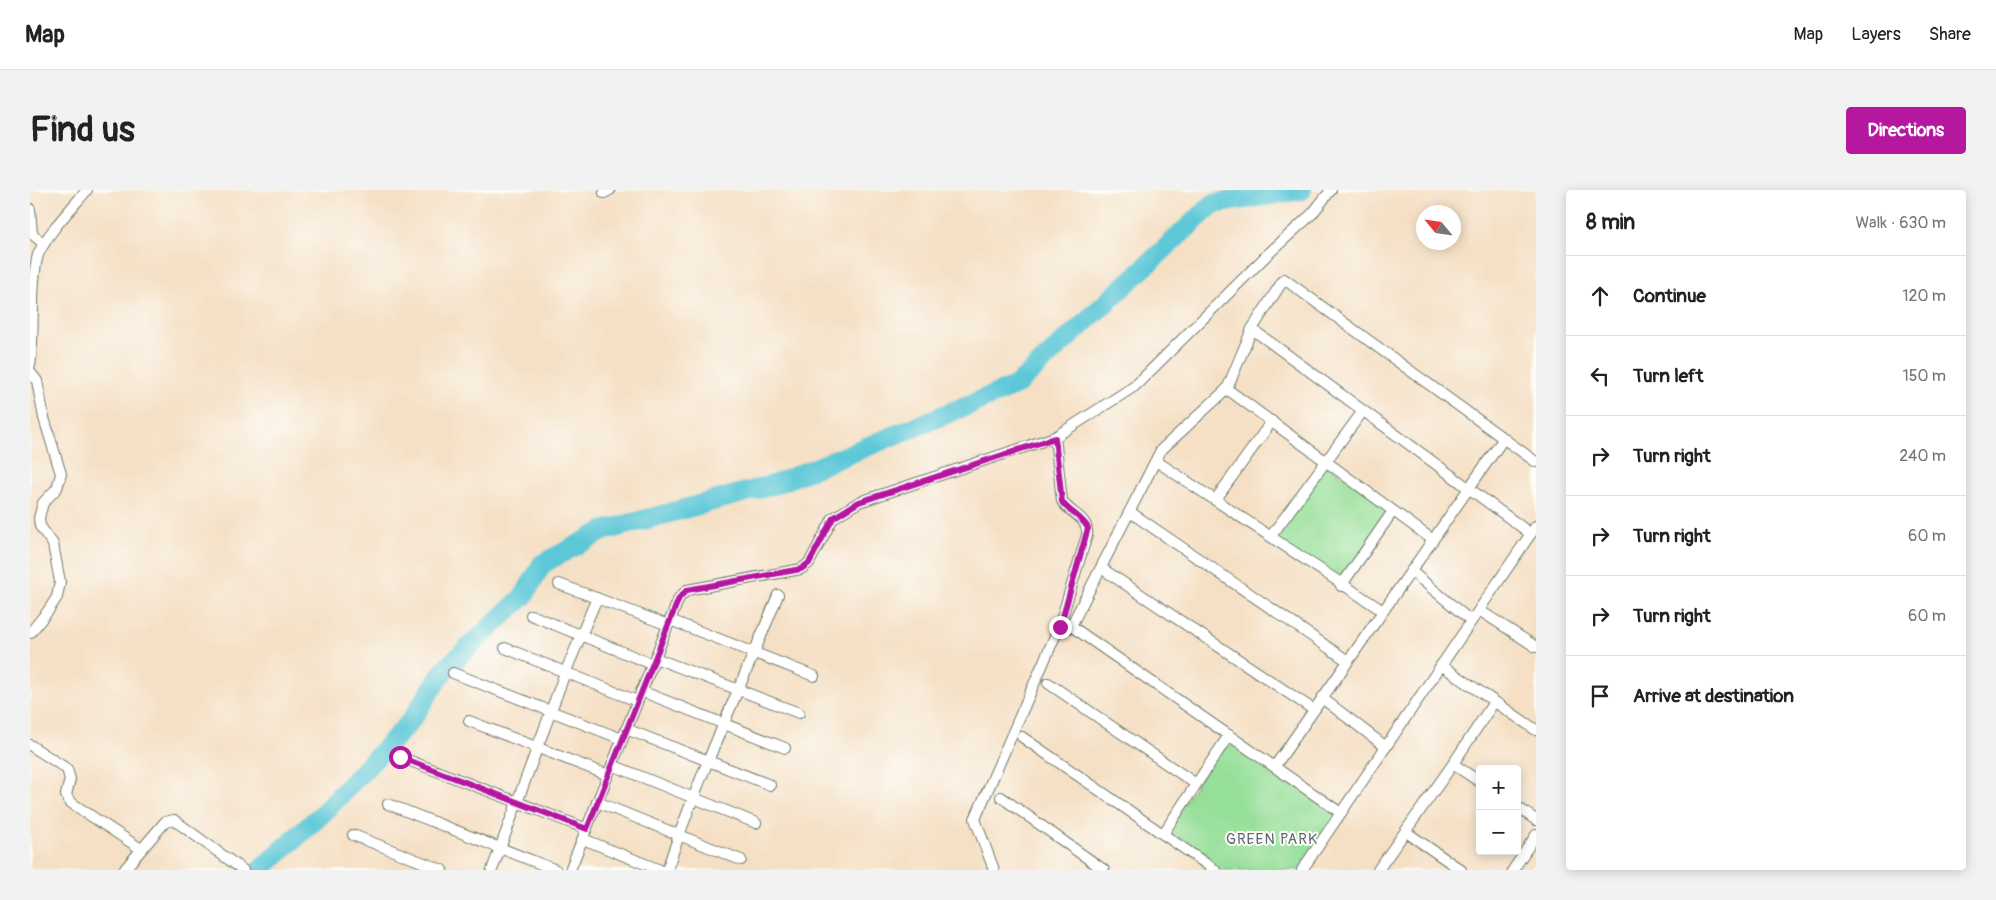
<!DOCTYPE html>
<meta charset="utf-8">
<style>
:root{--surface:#fff;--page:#f2f2f2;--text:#222;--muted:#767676;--line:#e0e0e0;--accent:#b5179e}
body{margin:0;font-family:Pangolin,sans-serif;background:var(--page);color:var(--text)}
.controls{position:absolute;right:15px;bottom:15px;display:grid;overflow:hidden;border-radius:5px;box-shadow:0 2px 12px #0003}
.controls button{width:45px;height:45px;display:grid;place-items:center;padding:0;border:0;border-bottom:1px solid var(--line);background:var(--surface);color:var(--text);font:25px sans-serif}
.compass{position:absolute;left:1386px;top:15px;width:45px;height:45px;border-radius:50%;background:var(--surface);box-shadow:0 2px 12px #0003;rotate:299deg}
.stop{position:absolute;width:15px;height:15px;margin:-11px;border:4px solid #b5179e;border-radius:50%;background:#fff}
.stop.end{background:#b5179e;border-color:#fff;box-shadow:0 1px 5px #0008}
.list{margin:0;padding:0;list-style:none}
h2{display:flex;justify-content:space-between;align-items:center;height:65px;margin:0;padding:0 20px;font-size:21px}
h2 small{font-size:16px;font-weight:400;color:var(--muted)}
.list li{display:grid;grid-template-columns:32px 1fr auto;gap:15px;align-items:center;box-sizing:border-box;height:80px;padding:0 20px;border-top:1px solid var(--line)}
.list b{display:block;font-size:19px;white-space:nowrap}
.list em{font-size:16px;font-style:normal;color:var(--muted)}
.icon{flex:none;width:28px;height:28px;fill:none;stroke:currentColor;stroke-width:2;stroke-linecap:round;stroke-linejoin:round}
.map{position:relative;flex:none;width:1506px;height:680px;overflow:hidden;border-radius:5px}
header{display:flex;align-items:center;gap:30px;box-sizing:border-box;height:70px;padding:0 25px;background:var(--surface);border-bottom:1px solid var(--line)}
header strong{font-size:24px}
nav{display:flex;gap:28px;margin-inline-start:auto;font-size:18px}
.intro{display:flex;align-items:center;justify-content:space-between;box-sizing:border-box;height:120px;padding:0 30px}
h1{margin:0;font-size:35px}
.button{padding:12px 22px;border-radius:5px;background:var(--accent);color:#fff;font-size:18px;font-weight:700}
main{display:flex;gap:30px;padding:0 30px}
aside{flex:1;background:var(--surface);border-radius:5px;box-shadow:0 2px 12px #0003}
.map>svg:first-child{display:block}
.green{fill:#96df99;stroke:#5a8e66}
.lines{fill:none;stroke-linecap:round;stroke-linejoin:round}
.river{stroke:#5cc7d7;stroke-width:20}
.street-casing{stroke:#6a7667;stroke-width:12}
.street{stroke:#fff;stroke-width:10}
.route{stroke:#b5179e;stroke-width:6}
.labels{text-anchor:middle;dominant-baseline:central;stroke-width:4;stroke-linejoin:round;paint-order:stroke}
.neighbourhood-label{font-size:15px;letter-spacing:1px;fill:#5c6576;stroke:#fdfcf7}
</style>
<header>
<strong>Map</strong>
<nav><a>Map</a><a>Layers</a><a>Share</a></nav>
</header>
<div class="intro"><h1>Find us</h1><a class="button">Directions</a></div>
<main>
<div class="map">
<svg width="1506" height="680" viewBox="0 0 1506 680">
<rect width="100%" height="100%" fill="#fdfcf7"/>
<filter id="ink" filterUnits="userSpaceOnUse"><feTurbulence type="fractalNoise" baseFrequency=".02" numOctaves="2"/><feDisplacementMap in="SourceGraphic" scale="10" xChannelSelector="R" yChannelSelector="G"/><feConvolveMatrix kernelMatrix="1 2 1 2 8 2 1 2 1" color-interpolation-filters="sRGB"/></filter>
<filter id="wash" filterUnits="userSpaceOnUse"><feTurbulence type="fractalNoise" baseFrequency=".0096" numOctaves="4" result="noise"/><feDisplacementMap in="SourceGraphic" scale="20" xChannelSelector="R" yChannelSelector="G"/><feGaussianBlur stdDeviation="1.12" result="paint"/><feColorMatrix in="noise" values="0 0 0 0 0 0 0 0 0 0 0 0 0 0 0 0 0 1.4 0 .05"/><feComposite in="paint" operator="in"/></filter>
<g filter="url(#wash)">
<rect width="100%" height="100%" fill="#f5e0c5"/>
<g class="green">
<polygon points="1293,272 1363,321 1311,396 1241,346"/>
<polygon points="1199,545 1311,623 1272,680 1185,680 1133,644"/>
</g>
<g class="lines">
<polyline class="river" points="230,680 291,625 379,533 415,479 494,406 512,374 573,341 746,294 987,195 1183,14 1272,0"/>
</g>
</g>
<g filter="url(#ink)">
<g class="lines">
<g class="street-casing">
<g id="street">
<polyline points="574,3 580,0"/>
<polyline points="0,19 2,44 14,54"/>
<polyline points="1222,139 1501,344"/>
<path d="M0,176C5,145 0,92 8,65C17,43 42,18 57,0"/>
<polyline points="0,182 7,191 14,228 31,284 27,298 13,313 9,328 10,336 23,354 30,392 27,407 18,421 0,443"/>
<polyline points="1197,199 1403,350"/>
<polyline points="1126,271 1353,421"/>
<polyline points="1186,309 1242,231"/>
<polyline points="1100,322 1318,471"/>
<polyline points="1241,346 1333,221"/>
<polyline points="1071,378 1284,520"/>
<polyline points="1381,381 1441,431"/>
<polyline points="529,394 638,435"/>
<polyline points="1311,396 1363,321"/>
<polyline points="1449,420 1506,457"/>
<polyline points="501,425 622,474"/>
<polyline points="640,430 784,486"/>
<polyline points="475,458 607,511"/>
<polyline points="625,468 769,523"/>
<polyline points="1411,475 1506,540"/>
<polyline points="423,483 592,549"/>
<polyline points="1018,493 1166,594"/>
<polyline points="611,501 755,558"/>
<polyline points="1292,508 1356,557"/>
<polyline points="439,531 578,585"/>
<polyline points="596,539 740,595"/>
<polyline points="992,547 1185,680"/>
<polyline points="0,555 37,579 40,589 36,605 40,612 111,659"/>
<polyline points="370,567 557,639"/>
<polyline points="1423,574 1450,592"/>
<polyline points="582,575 726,633"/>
<polyline points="1245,576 1474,248"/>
<polyline points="971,607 1074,680"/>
<polyline points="567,612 711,670"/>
<polyline points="358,614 526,680"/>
<polyline points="1487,617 1506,630"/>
<polyline points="1311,623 1041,436 1131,260 1197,199 1222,139 1254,89 1506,272"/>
<polyline points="1376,642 1431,680"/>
<polyline points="1133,644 1199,545"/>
<polyline points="323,645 412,680"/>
<polyline points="553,649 630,680"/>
<polyline points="94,680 135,632 144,630 213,680"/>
<polyline points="462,680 535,483 567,408"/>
<polyline points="540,680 649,408 657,400 771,379 779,373 803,328 829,312 1025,247 1105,196 1237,65 1282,24 1301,0"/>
<path d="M637,680C668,586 711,497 748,405"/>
<path d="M964,680L945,629L1029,437L1057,345C1059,327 1040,324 1032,311L1025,247"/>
<polyline points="1272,680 1506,336"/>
<polyline points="1348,680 1423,574 1464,512"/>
<polyline points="1483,680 1506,645"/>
</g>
</g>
<use href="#street" class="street"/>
</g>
</g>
<g class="lines" filter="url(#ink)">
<path class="route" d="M370,567L557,639L649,408L657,400L771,379L779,373L803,328L829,312L1025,248L1032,312C1039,322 1051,326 1058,338L1030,437"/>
</g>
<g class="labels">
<g class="neighbourhood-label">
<text x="1242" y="649">GREEN PARK</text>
</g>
</g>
</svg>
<div class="controls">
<button>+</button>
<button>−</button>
</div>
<svg class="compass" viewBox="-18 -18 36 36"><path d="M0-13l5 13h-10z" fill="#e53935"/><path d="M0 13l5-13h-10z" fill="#767676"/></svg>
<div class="stop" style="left:370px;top:567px"></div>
<div class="stop end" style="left:1030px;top:437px"></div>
</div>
<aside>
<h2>8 min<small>Walk · 630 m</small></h2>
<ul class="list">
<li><svg class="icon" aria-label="ahead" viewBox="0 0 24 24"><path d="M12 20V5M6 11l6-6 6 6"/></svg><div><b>Continue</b></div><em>120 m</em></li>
<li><svg class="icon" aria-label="left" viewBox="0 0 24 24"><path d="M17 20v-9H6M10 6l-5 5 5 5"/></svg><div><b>Turn left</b></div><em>150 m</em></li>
<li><svg class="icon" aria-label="right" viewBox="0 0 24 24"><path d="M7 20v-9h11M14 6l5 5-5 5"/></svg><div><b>Turn right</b></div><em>240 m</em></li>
<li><svg class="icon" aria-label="right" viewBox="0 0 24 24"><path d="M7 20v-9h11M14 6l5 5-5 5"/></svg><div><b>Turn right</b></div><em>60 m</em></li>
<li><svg class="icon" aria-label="right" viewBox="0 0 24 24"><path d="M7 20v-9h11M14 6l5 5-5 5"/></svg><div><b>Turn right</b></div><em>60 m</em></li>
<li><svg class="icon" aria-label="arrive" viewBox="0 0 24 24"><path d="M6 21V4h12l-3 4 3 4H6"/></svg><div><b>Arrive at destination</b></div></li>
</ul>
</aside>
</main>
